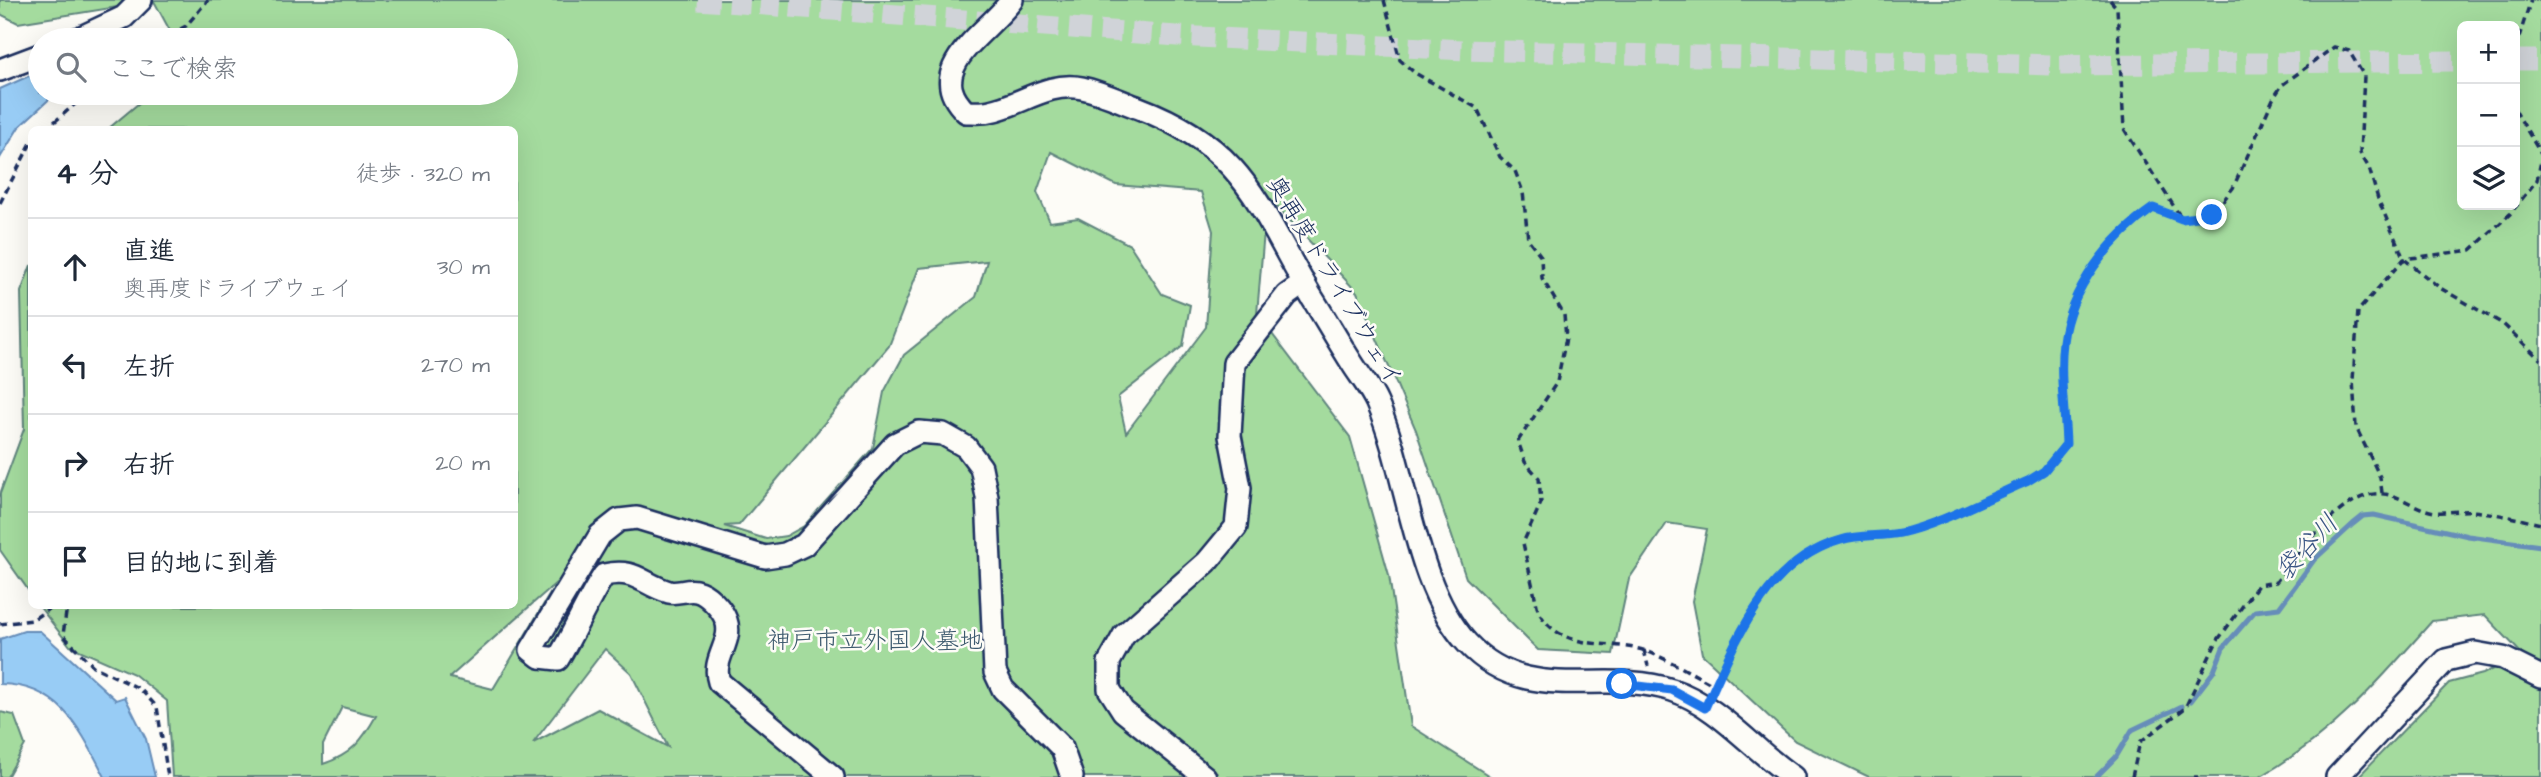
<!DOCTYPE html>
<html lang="ja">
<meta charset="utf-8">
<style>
:root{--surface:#fff;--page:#f6f6f7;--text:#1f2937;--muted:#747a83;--line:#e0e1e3}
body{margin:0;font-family:"Architects Daughter","Klee One",sans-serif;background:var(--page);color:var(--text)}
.controls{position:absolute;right:21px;top:21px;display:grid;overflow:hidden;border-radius:10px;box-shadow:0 7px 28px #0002}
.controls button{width:63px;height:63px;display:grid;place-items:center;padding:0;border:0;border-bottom:2px solid var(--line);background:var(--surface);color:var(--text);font:35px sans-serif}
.stop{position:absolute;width:21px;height:21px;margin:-16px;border:5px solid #1a73e8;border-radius:50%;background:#fff}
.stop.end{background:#1a73e8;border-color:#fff;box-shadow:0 2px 7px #0008}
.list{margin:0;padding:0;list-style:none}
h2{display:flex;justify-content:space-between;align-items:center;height:91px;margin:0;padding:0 28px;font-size:30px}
h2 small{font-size:23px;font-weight:400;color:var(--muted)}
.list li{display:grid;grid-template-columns:46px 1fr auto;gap:21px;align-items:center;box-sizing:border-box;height:98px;padding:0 28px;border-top:2px solid var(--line)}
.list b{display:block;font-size:26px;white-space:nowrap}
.list p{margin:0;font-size:23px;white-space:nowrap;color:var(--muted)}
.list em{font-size:23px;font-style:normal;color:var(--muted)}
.icon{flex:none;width:38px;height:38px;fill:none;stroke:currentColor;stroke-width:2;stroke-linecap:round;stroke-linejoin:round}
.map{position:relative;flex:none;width:2541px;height:777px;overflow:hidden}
.search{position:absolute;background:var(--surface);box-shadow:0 7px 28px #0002;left:28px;top:28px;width:490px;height:77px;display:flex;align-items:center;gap:18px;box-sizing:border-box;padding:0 24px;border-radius:38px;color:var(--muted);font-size:26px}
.panel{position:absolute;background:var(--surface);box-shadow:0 7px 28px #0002;left:28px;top:126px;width:490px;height:483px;border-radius:10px}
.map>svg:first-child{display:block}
.green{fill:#a4db9e;stroke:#60857e;stroke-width:2;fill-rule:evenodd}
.water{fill:#98ccf5;stroke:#668db9;stroke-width:2}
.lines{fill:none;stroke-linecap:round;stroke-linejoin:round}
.stream{stroke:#668db9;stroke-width:5}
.minor-tunnel{stroke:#d0d3d8;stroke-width:21;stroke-dasharray:21 10;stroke-linecap:butt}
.minor-casing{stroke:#1b2f5e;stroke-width:26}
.path{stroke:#1b2f5e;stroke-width:3.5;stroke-dasharray:7 5;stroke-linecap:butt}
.minor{stroke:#fdfcf7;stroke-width:21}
.route{stroke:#1a73e8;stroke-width:9}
.labels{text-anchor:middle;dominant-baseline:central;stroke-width:5;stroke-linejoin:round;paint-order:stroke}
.street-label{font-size:24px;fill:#1b2f5e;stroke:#fdfcf7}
.park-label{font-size:24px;fill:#3d5a6e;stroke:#fdfcf7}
.water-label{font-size:26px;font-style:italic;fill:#3a5684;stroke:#fdfcf7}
</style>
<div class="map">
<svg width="2541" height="777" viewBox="0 0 2541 777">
<rect width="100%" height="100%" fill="#fdfcf7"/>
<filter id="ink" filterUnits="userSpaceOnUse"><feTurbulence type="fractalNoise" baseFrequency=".0143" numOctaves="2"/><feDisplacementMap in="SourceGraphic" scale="14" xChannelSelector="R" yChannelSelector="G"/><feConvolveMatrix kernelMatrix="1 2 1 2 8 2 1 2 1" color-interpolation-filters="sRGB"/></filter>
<g filter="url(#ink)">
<g class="green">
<path d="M0,0H2541V777H2358L2449,683L2483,674L2522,654L2485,615L2432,621C2377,684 2334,734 2260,777H1869L1795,741L1702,654L1692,601L1707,529L1667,523L1629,579L1613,654L1538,650L1466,578L1416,430L1357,292L1267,196L1257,314L1350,437L1389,575L1411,726L1491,777H172L167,701L134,674L70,646L39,606H514V130L108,129L151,93H506V40H175L154,1L18,23L0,14ZM2462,26H2515V205H2462ZM1051,152L1116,185L1201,192L1213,231L1206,327L1126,433L1118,397L1183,346L1190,305L1162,294L1130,245L1078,218L1050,222L1037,192ZM987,261L976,297L904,355L884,392L873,448L804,526L786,536L766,539L724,526L739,525L889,346L919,268ZM557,582L493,689L450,678V677ZM605,649L631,673L668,747L598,709L533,743ZM342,707L376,716C362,741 351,755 323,764V745Z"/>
<polygon points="31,265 31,594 0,550 0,494 24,429 21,292"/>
<polygon points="0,712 14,715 25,745 7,777 0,777"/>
</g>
<g class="water">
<polygon points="40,71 40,93 56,93 19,127 0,158 0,89"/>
<path d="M24,631H40L116,700L125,697L146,739L155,777H105C80,729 61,685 0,684V639Z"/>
</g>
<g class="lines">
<g class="stream">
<polyline points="2191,701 2214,671 2223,648 2255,611 2279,608 2314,560 2353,524 2363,516 2374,515 2468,536 2541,546"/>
<polyline points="2096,777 2116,757 2132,730 2182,706"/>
</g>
<g class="minor-tunnel">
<polyline points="698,0 1177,36 1464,50 2054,65 2462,61"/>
<polyline points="2515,60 2541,60"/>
</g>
<g class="minor-casing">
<g id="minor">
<path d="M1012,0C986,35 921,69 966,112C974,112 983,113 990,111C1021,105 1048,81 1082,88C1101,92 1120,101 1139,108C1245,148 1258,206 1311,296C1325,318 1338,341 1352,363C1360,376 1371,389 1377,403C1408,474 1414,586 1467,643C1528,708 1601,667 1672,690C1718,705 1754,751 1793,777"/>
<polyline points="75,40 124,17 141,0"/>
<polyline points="0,70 40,55"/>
<path d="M833,777L719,682C711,658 734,642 726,620C722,609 707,593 696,591C687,589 678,594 669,592C640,583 636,568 604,575C586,603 575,631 558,659L540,657L531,650L600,535L619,520L637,518L765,557L785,554L804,545L895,444L919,432L943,434L966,447L981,467L987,497L995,672L1003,689L1062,748L1072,777"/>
<polyline points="1205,777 1123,711 1109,689 1109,662 1124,635 1207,562 1236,527 1240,488 1230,436 1234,363 1287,295 1304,283"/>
<polyline points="2337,777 2446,660 2475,653 2503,658 2541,677"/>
</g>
</g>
<g class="path">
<path d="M1384,0L1400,60L1415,73L1477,108L1500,157L1515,171L1523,192L1528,239L1541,256L1542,278L1564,315L1566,338L1557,382L1518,441L1525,462L1539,478L1541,503L1523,543L1538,610C1559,653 1609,639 1646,651C1670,660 1693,674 1715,686"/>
<polyline points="2110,0 2117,8 2124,129 2182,219"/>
<polyline points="159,40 186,26 208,0"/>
<polyline points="2515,49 2531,0"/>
<polyline points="2515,110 2541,154"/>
<polyline points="45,130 88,93"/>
<polyline points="0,203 32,141"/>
<polyline points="2382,493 2380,477 2356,427 2353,380 2358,311 2404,259 2471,250 2510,214 2537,180 2541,161"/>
<polyline points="56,606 66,613 63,635 93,666 140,689 157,707 168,777"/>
<polyline points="0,624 32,620 53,606"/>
<polyline points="1644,650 1648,666"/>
<path d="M1713,692C1741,630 1770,564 1840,540C1860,534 1884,539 1904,532C1946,519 1987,498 2028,481L2044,471L2066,444C2065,411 2059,375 2063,342C2069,289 2110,238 2153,208L2182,219L2212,215L2233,188L2273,99L2282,85L2334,47L2349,51L2364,76L2360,153L2369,168L2378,199L2404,259L2440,288L2503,324L2541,360"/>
<path d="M2132,777L2140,742L2185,708L2217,641L2258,585L2276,582C2298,554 2345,488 2384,494C2402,496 2418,510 2435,512C2447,513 2460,510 2472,511C2495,513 2519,519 2541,524"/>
<polyline points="2194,777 2198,777"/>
</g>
<use href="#minor" class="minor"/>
</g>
</g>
<g class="lines" filter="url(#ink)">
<path class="route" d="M1622,684L1672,690L1705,708C1735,643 1765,561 1841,540C1860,534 1881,537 1900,533C1936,526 1992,496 2028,481L2044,471L2066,444C2065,411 2059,375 2063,342C2069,289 2110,238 2153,208L2182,219L2212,215"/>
</g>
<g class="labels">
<g class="street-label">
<text transform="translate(1334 281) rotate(59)">奥再度ドライブウェイ</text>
</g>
<g class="park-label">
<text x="875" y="641">神戸市立外国人墓地</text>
</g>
<g class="water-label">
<text transform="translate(2307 547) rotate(-47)">袋谷川</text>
</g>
</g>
</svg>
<div class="controls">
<button>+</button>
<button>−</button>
<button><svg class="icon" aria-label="layers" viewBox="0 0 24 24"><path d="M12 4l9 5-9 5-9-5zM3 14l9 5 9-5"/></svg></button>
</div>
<div class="stop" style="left:1622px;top:684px"></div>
<div class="stop end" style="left:2212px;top:215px"></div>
<div class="search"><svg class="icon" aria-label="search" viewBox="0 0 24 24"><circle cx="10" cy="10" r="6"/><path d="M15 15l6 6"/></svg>ここで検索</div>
<section class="panel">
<h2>4 分<small>徒歩 · 320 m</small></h2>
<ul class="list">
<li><svg class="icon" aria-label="ahead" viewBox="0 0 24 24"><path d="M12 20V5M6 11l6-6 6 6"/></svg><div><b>直進</b><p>奥再度ドライブウェイ</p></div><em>30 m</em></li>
<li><svg class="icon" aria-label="left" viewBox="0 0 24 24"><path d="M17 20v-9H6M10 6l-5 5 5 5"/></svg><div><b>左折</b></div><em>270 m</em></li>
<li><svg class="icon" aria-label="right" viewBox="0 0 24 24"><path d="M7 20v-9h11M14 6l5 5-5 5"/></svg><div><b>右折</b></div><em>20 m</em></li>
<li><svg class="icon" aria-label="arrive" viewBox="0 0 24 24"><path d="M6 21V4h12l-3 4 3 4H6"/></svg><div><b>目的地に到着</b></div></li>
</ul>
</section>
</div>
